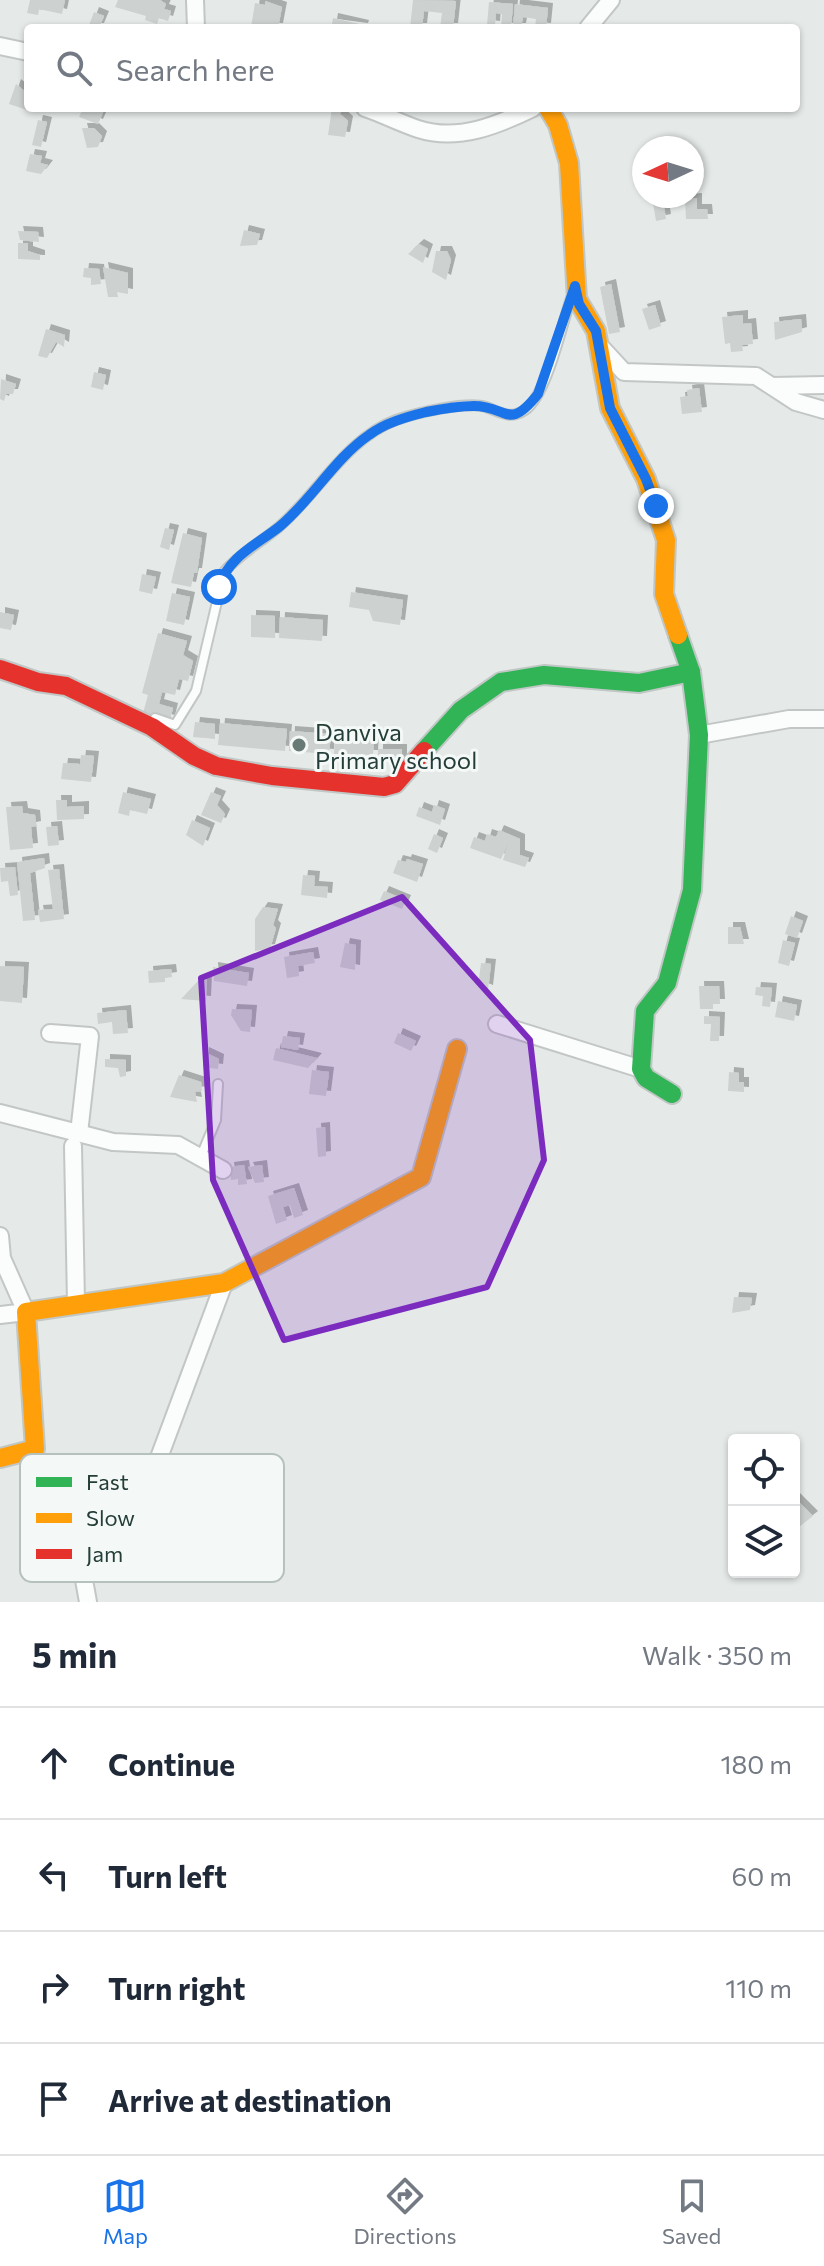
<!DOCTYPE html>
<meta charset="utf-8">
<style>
:root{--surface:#fff;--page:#f6f6f7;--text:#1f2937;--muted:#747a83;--line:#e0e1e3;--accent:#1a73e8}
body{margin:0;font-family:Commissioner,sans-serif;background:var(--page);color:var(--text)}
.controls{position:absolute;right:24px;bottom:24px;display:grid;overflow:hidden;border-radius:8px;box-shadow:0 2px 6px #0004}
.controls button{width:72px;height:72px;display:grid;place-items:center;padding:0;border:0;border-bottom:2px solid var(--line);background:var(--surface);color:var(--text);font:40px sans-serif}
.compass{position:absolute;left:632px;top:136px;width:72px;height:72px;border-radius:50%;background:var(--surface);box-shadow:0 2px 6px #0004;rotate:266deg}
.stop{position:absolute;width:24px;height:24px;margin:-18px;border:6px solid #1a73e8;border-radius:50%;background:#fff}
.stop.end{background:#1a73e8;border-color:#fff;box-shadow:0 2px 8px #0008}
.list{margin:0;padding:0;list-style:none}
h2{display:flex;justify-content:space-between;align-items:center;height:104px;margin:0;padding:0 32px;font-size:34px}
h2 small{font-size:26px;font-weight:400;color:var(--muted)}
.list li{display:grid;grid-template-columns:52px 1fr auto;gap:24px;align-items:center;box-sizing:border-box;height:112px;padding:0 32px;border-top:2px solid var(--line)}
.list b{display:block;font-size:30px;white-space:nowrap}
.list em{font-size:26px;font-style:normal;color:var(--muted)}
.icon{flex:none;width:44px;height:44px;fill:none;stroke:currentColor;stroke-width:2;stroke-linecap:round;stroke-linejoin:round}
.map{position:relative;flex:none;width:824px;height:1602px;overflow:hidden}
.search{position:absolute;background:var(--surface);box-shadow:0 2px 6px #0004;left:24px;right:24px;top:24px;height:88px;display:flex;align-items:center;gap:20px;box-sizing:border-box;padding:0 28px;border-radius:8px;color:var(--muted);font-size:30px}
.sheet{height:552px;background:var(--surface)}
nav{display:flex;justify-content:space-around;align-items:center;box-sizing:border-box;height:112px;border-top:2px solid var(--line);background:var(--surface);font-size:22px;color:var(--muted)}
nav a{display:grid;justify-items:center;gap:4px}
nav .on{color:var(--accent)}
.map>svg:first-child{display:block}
.building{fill:#cdd1d0;filter:url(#shadow)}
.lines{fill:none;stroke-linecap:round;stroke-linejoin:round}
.lane-casing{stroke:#c2c7c5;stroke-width:12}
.street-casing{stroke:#c2c7c5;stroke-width:20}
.fast-casing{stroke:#c1c7c5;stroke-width:22}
.slow-casing{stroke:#c1c7c5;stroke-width:22}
.jam-casing{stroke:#c1c7c5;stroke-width:22}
.lane{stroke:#fbfcfc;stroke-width:8}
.street{stroke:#fbfcfc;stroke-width:16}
.fast{stroke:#30b455;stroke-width:18}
.slow{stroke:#ff9f0a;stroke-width:18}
.jam{stroke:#e5322d;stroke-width:18}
.route{stroke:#1a73e8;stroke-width:10}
.marked{fill:#7b2cbf;fill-opacity:0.2;stroke:#7b2cbf;stroke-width:6;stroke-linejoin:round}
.poi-dot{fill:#687a76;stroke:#f4f9f7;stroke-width:3}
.labels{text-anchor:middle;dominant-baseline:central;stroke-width:6;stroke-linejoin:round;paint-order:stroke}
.poi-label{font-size:24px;fill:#243d38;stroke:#f4f9f7;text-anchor:start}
.key{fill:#f4f9f7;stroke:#b6c1be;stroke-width:2}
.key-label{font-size:22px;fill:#243d38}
</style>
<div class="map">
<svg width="824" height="1602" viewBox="0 0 824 1602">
<defs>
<filter id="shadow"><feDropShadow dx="5" dy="-5" stdDeviation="0" flood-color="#0004"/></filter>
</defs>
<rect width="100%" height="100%" fill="#e5eae8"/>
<g class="building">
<polygon points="30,0 65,0 62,14 39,9 38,15 27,13"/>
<polygon points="118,0 160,0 166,4 164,9 171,11 168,21 159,18 157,24 145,20 146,16 115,7"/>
<polygon points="413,0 456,1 453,28 440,28 442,13 424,11 422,28 410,28"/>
<polygon points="265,1 282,7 278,28 251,27 255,3 265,5"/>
<polygon points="489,2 513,4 511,28 501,28 502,14 496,13 495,26 487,25"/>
<polygon points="515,4 548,8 546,28 535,27 536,19 523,17 521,28 513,28"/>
<polygon points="94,12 104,16 99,28 88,28"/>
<polygon points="333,18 364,25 363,28 332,24"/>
<polygon points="16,84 28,94 28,108 32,108 30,111 9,104"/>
<polygon points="83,108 104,110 98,124 79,117"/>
<polygon points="332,108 342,108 340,114 348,121 345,137 328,135"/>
<polygon points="38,120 47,122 41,147 32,145"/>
<polygon points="82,128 94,128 102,136 98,147 87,148"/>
<polygon points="30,154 42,156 40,163 48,165 41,174 26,171"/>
<polygon points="697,198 697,209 707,209 708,219 686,219 685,199"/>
<polygon points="663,201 666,219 656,221 653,203"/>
<polygon points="244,230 260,234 257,245 240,246"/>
<polygon points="18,231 38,232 39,242 20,240"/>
<polygon points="18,243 28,243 28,251 40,255 40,260 18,259"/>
<polygon points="419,244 428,249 423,263 408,254"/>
<polygon points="436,251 447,251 451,260 446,280 432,272"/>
<polygon points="103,267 128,273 128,294 117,292 118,297 108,297"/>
<polygon points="84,268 99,269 101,284 91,285 91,278 83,277"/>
<polygon points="611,284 620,332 609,334 600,287"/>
<polygon points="655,305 661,326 649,330 642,309"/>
<polygon points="743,315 743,324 751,323 753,344 742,345 743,351 731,352 730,343 725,344 722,317"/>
<polygon points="801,319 802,332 775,340 774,322"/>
<polygon points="46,329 65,335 64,347 56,342 47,358 38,356"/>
<polygon points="94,372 106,375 103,390 91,387"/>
<polygon points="1,379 16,384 13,394 6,394 4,401 0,399"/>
<polygon points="699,388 702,412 682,414 680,397 688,396 687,390"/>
<polygon points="165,528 174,530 169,550 160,547"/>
<polygon points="183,533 202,538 197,573 194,573 191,587 171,583"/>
<polygon points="142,574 156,577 152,594 139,591"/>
<polygon points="351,592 403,600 400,625 373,621 369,610 349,607"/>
<polygon points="172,593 190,597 184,625 166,621"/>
<polygon points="0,612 14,615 11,630 0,628"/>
<polygon points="251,615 275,616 275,638 251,637"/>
<polygon points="280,617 323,620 322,641 279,638"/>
<polygon points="158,633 187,641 183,655 193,661 188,681 179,679 175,695 162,692 159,704 173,708 170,720 143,713 148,695 142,693"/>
<polygon points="195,722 215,724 215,739 193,737"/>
<polygon points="220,723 287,729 285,751 218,745"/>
<polygon points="290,731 331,734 329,754 289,751"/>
<polygon points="335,736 374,738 373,755 334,754"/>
<polygon points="378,749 402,749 402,762 378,761"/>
<polygon points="81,755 94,756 91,782 61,779 63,763 80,764"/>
<polygon points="123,792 151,799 147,814 130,810 129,816 118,813"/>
<polygon points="211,792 221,796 217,805 225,814 221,823 201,815"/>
<polygon points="56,800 67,800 67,807 84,806 84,819 57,820"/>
<polygon points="434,805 445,809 440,825 416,816 419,807 432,812"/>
<polygon points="22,806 23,813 35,815 36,826 31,827 33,848 10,850 6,807"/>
<polygon points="192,820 210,828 203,846 186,835"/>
<polygon points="57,826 59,845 48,846 46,827"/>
<polygon points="499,830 520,839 520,855 529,858 525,867 503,860 508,844 501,859 470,848 474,837 485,841 487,834 496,837"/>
<polygon points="434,834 443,838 437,853 428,849"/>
<polygon points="44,858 45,868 30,873 35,920 23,921 17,862"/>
<polygon points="407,859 423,864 417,882 393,873 398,860 406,862"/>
<polygon points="15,867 18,895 10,896 8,881 1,882 0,868"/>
<polygon points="59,869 64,919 40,922 38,910 53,909 48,870"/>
<polygon points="303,875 315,876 314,886 328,887 327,898 301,895"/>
<polygon points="384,891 406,900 402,909 380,900"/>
<polygon points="263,907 278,909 273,925 276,928 270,949 255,951 255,919"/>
<polygon points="791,916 803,921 797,938 785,934"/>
<polygon points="728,927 740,927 744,944 728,944"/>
<polygon points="783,940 795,943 789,966 778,963"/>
<polygon points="345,943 356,945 355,970 340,967"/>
<polygon points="313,952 315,963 298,966 299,976 287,978 284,957"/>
<polygon points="481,963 491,964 488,990 478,986"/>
<polygon points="0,966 24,967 22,1003 0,1001"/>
<polygon points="213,967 249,973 247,986 214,981"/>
<polygon points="171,969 172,977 165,978 165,982 149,983 148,971"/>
<polygon points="200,979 207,979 206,1001 181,999"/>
<polygon points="699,986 719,986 720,1004 713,1004 713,1009 700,1009"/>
<polygon points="756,987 772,988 770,1007 762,1006 763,996 755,995"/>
<polygon points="778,1001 797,1005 794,1021 775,1017"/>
<polygon points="232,1009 252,1010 250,1032 241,1031 231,1015"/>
<polygon points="126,1010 128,1033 113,1034 112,1022 98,1024 97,1013"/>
<polygon points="704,1016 720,1017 719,1041 710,1041 711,1024 704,1024"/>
<polygon points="398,1033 416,1041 411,1051 394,1043"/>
<polygon points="283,1036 300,1038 298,1050 281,1047"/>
<polygon points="276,1048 317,1058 308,1068 273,1060"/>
<polygon points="204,1052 219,1059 218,1069 203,1067"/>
<polygon points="105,1059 126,1060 126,1076 120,1077 118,1068 105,1067"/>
<polygon points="312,1070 329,1072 326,1096 309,1094"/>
<polygon points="729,1072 739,1073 739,1082 744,1082 744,1092 728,1091"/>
<polygon points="179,1075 201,1082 202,1091 195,1092 197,1102 170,1097"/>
<polygon points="325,1127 326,1156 318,1157 316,1128"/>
<polygon points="244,1165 247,1184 238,1185 238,1179 231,1180 229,1167"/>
<polygon points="262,1165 264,1182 255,1183 248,1167"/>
<polygon points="294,1188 303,1215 294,1218 290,1205 283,1207 287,1220 276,1224 268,1196"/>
<polygon points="734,1297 752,1298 750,1310 732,1313"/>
<polygon points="794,1497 813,1516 794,1531"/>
</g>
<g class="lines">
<g class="lane-casing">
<g id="lane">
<path d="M155,718L175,725L196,691L224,572C240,553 262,542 280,526C318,493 347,438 396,420C416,413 466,401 486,407C500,412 510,420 525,410C547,395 562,324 571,298"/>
<polyline points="201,1156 216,1120 218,1084"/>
</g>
</g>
<g class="street-casing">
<g id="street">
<polyline points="195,0 196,28"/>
<polyline points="588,28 611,0"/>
<polyline points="0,46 28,52"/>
<path d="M365,108C383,114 400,123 418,129C458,142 498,125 533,108"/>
<polyline points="599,345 624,372 756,376 796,402 824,410"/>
<polyline points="772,386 824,385"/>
<polyline points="699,735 789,719 824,719"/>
<polyline points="497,1024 641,1069"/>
<polyline points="50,1033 90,1036 79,1133"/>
<polyline points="0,1113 113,1142 178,1145 223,1170"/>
<polyline points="73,1146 76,1303"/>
<polyline points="0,1236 2,1258 26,1312 0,1315"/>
<polyline points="88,1602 84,1580 90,1560 154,1471 224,1283"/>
</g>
</g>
<g class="fast-casing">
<g id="fast">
<polyline points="424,751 461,710 501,682 544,675 639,683 691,672"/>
<polyline points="672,1094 646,1078 641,1069 645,1011 667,983 692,890 699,735 691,672 678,635"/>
</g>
</g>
<g class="slow-casing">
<g id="slow">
<polyline points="548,108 558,125 569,163 577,299 596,331 610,408 646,479 666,540 664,594 678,635"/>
<polyline points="0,1458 35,1449 26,1312 224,1283 421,1177 457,1049"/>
</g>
</g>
<g class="jam-casing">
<polyline id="jam" points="0,669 38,682 66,686 152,727 194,756 216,766 272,776 384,787 395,784 424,751"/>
</g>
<use href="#lane" class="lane"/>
<use href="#street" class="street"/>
<use href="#fast" class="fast"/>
<use href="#slow" class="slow"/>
<use href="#jam" class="jam"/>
</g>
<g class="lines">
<path class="route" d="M219,587C228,557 256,545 279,527C312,500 334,459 369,435C385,423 406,417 426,412C441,409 459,406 474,406C507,406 508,432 538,394L575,286L579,304L596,331L610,408L646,479L656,506"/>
</g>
<path class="marked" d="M402,897L530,1040L544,1160L487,1287L284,1340L213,1180L201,978Z"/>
<circle class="poi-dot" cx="299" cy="745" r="8"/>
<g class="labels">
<g class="poi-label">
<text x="315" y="731">Danviva<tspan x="315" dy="28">Primary school</tspan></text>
</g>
</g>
<rect x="20" y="1454" width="264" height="128" rx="12" class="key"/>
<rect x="36" y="1477" width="36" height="10" fill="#30b455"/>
<rect x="36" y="1513" width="36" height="10" fill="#ff9f0a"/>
<rect x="36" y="1549" width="36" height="10" fill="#e5322d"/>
<g class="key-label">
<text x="86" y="1490">Fast</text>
<text x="86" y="1526">Slow</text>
<text x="86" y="1562">Jam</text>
</g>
</svg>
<div class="controls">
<button><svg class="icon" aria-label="locate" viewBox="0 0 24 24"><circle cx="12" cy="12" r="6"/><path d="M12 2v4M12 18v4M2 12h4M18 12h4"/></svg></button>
<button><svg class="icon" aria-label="layers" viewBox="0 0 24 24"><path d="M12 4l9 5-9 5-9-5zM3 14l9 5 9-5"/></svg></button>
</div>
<svg class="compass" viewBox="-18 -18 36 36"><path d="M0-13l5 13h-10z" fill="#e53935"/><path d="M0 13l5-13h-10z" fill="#747a83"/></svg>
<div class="stop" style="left:219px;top:587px"></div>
<div class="stop end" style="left:656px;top:506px"></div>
<div class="search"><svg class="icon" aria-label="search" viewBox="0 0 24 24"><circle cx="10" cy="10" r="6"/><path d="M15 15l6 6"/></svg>Search here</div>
</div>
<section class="sheet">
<h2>5 min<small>Walk · 350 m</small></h2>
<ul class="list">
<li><svg class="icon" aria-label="ahead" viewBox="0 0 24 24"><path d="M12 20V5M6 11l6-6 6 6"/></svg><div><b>Continue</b></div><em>180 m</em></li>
<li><svg class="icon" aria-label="left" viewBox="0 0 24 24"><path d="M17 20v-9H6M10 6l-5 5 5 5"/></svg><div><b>Turn left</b></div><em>60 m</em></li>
<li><svg class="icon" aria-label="right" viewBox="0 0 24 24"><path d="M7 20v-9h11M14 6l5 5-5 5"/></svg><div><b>Turn right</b></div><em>110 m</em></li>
<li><svg class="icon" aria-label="arrive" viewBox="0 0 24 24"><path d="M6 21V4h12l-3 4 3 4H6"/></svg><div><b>Arrive at destination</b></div></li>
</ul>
</section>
<nav>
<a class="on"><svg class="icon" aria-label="map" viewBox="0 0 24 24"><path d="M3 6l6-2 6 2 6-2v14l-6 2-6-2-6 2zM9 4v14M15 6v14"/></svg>Map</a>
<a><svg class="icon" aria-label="directions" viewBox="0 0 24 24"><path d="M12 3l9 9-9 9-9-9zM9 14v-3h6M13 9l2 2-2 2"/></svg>Directions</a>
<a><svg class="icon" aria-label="saved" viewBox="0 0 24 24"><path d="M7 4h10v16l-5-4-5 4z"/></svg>Saved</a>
</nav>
